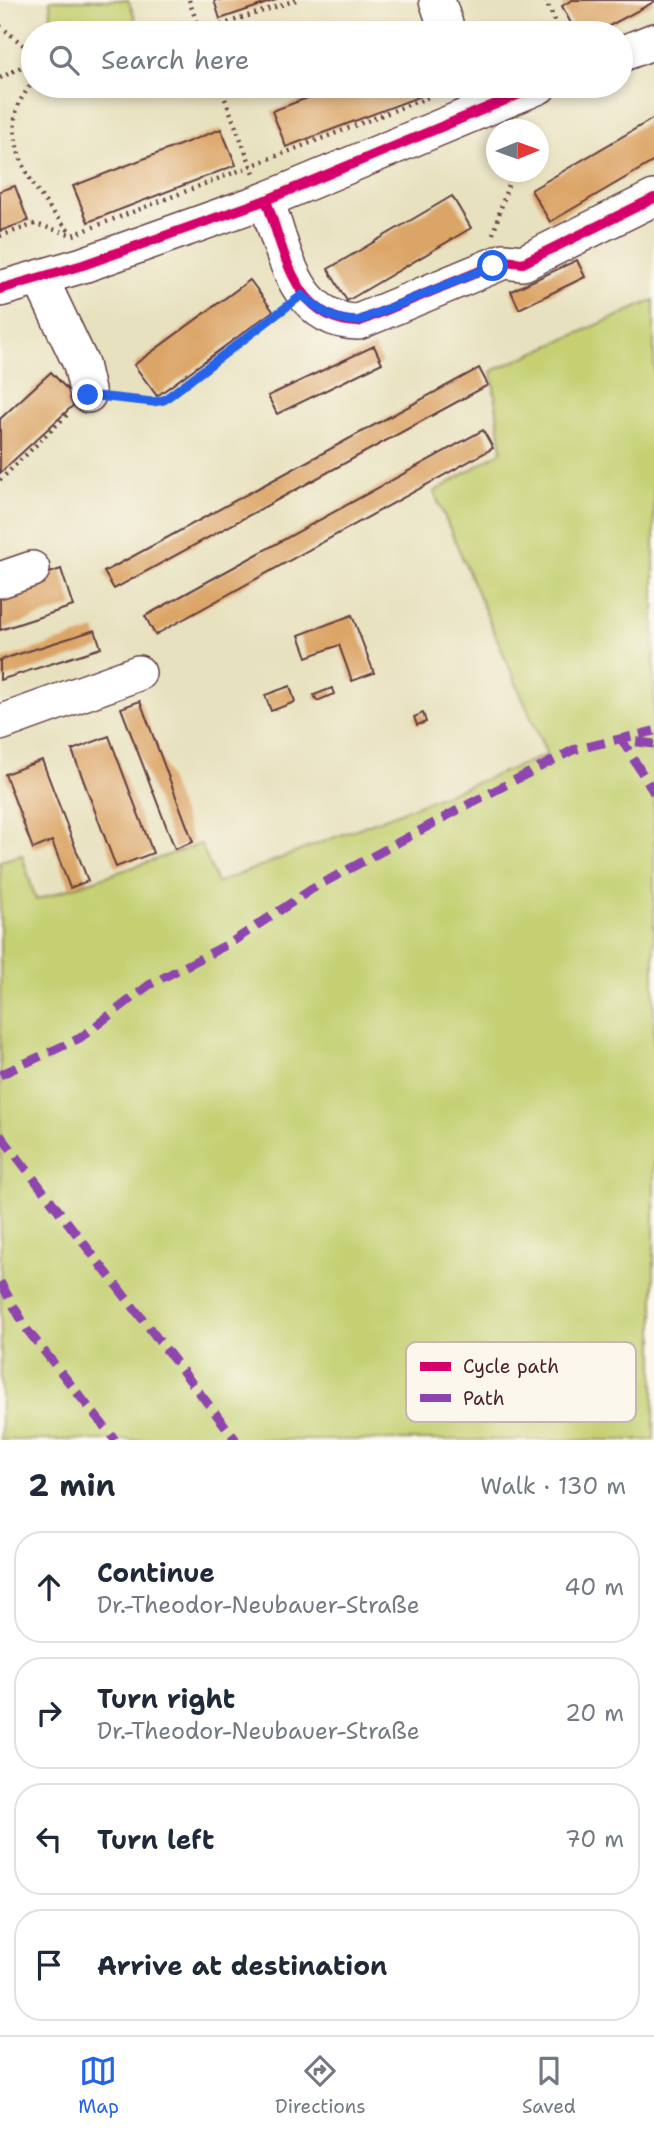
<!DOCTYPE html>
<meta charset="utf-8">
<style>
:root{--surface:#fff;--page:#f2f2f3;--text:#1f2937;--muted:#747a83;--line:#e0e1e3;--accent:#2563eb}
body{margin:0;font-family:"Shantell Sans",sans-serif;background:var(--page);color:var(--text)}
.compass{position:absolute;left:486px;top:119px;width:63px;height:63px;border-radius:50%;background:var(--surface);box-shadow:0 4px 10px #0003;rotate:89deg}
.stop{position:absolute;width:21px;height:21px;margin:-16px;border:5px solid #2563eb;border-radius:50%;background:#fff}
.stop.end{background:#2563eb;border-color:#fff;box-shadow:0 2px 7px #0008}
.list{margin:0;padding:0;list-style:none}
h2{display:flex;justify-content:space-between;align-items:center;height:91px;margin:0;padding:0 28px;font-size:30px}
h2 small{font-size:23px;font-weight:400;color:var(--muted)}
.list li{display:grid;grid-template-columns:46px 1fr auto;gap:21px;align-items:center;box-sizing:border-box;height:112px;margin:0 14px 14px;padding:0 14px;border:2px solid var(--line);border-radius:28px}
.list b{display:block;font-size:26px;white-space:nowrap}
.list p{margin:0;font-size:23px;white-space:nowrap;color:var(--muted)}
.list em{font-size:23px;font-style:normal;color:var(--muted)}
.icon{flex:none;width:38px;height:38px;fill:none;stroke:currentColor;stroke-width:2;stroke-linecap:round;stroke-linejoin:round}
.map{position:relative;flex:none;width:654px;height:1440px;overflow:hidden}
.search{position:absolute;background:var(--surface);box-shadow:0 4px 10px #0003;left:21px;right:21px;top:21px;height:77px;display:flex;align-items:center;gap:18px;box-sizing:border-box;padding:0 24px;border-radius:38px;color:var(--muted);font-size:26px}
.sheet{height:595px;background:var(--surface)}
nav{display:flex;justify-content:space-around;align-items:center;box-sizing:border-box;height:98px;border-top:2px solid var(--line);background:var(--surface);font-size:19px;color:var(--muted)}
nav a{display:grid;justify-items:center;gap:4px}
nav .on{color:var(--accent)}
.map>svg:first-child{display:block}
.green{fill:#c4d072;stroke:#87784e;stroke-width:2}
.building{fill:#dca568}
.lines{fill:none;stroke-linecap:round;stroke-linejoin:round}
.minor-casing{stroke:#623c41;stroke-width:38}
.path{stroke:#623c41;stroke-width:4.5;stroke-dasharray:2 5;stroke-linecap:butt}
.minor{stroke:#fff;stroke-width:35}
.quiet{stroke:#8e44ad;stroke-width:9;stroke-dasharray:18 9;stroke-linecap:butt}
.cycleway-casing{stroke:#fbf7ec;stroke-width:15}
.cycleway{stroke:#d6006c;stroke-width:10}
.route{stroke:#2563eb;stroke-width:9}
.key{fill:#fbf7ec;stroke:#c6b6b2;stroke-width:2}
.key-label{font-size:19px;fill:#4a1f2b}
</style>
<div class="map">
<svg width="654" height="1440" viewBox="0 0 654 1440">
<rect width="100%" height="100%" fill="#fbf7ec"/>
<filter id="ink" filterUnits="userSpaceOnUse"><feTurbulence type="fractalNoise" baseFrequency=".0143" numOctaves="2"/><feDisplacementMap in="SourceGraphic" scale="14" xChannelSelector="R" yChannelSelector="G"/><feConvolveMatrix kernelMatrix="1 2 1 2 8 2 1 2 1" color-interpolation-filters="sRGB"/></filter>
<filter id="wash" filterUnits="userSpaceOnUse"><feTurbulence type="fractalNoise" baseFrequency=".00686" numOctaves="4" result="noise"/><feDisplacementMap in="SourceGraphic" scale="28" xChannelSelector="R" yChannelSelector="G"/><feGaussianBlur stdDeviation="1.57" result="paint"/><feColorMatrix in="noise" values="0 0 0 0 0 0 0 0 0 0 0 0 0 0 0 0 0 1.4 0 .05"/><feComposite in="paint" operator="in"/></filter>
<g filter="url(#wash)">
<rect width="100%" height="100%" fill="#e8e1bf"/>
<g class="green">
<polygon points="50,0 128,0 135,17 133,33 52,33"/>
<polygon points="654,300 654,1440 1,1440 0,861 22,855 36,900 201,844 217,883 547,755 434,492 502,451 492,371"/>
</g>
<g id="blocks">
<g class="building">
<polygon points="214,0 276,0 220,19"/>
<polygon points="572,0 654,0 654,2 596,33 576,33 562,6"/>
<polygon points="340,86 436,86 437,90 286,147 272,111"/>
<polygon points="654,118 654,161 550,222 531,190"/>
<polygon points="221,129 236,165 88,222 73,186"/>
<polygon points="15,186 28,221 0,231 0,191"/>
<polygon points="452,196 471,228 347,301 328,269"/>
<polygon points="577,260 585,277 519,309 511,291"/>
<polygon points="250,280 273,311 157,396 134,365"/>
<polygon points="374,346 382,363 277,414 268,396"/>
<polygon points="479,368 488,385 114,589 104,572"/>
<polygon points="51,372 78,401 0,473 0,419"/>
<polygon points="483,430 493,448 155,635 145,616"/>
<polygon points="61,569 73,606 0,630 0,590"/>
<polygon points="352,615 374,673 352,681 339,645 307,657 299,635"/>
<polygon points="95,630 101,648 0,680 0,660"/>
<polygon points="290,686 295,702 271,711 265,695"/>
<polygon points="332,688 334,694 317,701 314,695"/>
<polygon points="140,701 193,842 175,849 121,708"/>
<polygon points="423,713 426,722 417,725 414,717"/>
<polygon points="109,736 153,853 116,867 72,750"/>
<polygon points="42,760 88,881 70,888 52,841 33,849 5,774"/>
</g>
</g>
</g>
<g filter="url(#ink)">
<use href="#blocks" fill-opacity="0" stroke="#623c41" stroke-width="2"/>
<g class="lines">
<g class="minor-casing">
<g id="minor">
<polyline points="437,0 448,33"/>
<polyline points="621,54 654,41"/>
<path d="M266,200C284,249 294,321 358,322L504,261L523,263L654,198"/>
<polyline points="40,278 81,364 88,395"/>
<polyline points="0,289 83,265 266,200 539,86"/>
<polyline points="0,580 32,569"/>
<polyline points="0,723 138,673"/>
</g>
</g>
<g class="path">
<polyline points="189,0 200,32 296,0"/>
<polyline points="545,0 561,33"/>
<polyline points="0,26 33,53"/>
<polyline points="0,78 33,61"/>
<path d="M33,80C29,88 23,95 19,103C1,150 42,201 71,233"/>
<polyline points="220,86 255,176"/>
<polyline points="493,234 512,172"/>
<polyline points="0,236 35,224 73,235 457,86"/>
<polyline points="115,398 154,403 164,400 282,311"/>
<polyline points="0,480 68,414"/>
</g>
<use href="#minor" class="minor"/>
<g class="quiet">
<polyline points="654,744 622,740 654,793"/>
<polyline points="0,1075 80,1038 149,985 232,942 312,889 471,803 573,750 654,731"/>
<polyline points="0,1135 236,1440"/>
<polyline points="0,1282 28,1331 115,1440"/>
</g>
<g class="cycleway-casing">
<g id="cycleway">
<path d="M266,200C284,249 294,321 358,322L504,261L523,263L654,198"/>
<polyline points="0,289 83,265 266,200 539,86"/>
</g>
</g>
<use href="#cycleway" class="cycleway"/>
</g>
</g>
<g class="lines" filter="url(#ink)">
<path class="route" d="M88,395L153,402L164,400L302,295C321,311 333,321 358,321L493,266"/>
</g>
<rect x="406" y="1342" width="230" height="80" rx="10" class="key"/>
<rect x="420" y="1362" width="31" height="9" fill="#d6006c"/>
<rect x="420" y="1394" width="31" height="8" fill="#8e44ad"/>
<g class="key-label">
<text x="463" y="1373">Cycle path</text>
<text x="463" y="1405">Path</text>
</g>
</svg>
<svg class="compass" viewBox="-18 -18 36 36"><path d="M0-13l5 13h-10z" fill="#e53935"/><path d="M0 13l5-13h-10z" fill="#747a83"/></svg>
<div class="stop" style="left:493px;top:266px"></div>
<div class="stop end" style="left:88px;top:395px"></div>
<div class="search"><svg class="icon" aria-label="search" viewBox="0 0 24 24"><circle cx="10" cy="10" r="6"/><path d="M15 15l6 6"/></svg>Search here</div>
</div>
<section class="sheet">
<h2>2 min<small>Walk · 130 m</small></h2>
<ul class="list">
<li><svg class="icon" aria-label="ahead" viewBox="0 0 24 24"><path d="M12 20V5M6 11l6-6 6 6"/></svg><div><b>Continue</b><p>Dr.-Theodor-Neubauer-Straße</p></div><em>40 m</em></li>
<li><svg class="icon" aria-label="right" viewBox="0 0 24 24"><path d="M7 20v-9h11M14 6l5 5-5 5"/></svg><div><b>Turn right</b><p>Dr.-Theodor-Neubauer-Straße</p></div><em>20 m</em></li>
<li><svg class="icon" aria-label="left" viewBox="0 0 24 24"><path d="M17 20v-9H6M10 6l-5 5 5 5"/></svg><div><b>Turn left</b></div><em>70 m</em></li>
<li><svg class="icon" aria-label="arrive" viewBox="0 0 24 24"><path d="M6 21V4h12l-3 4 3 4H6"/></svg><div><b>Arrive at destination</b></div></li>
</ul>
</section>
<nav>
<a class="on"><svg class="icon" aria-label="map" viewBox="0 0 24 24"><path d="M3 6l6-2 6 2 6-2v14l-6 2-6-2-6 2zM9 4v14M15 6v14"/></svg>Map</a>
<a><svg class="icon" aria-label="directions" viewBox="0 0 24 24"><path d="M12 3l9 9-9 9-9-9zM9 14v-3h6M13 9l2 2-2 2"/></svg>Directions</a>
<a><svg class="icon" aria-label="saved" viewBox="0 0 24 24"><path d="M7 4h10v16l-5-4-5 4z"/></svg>Saved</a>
</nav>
